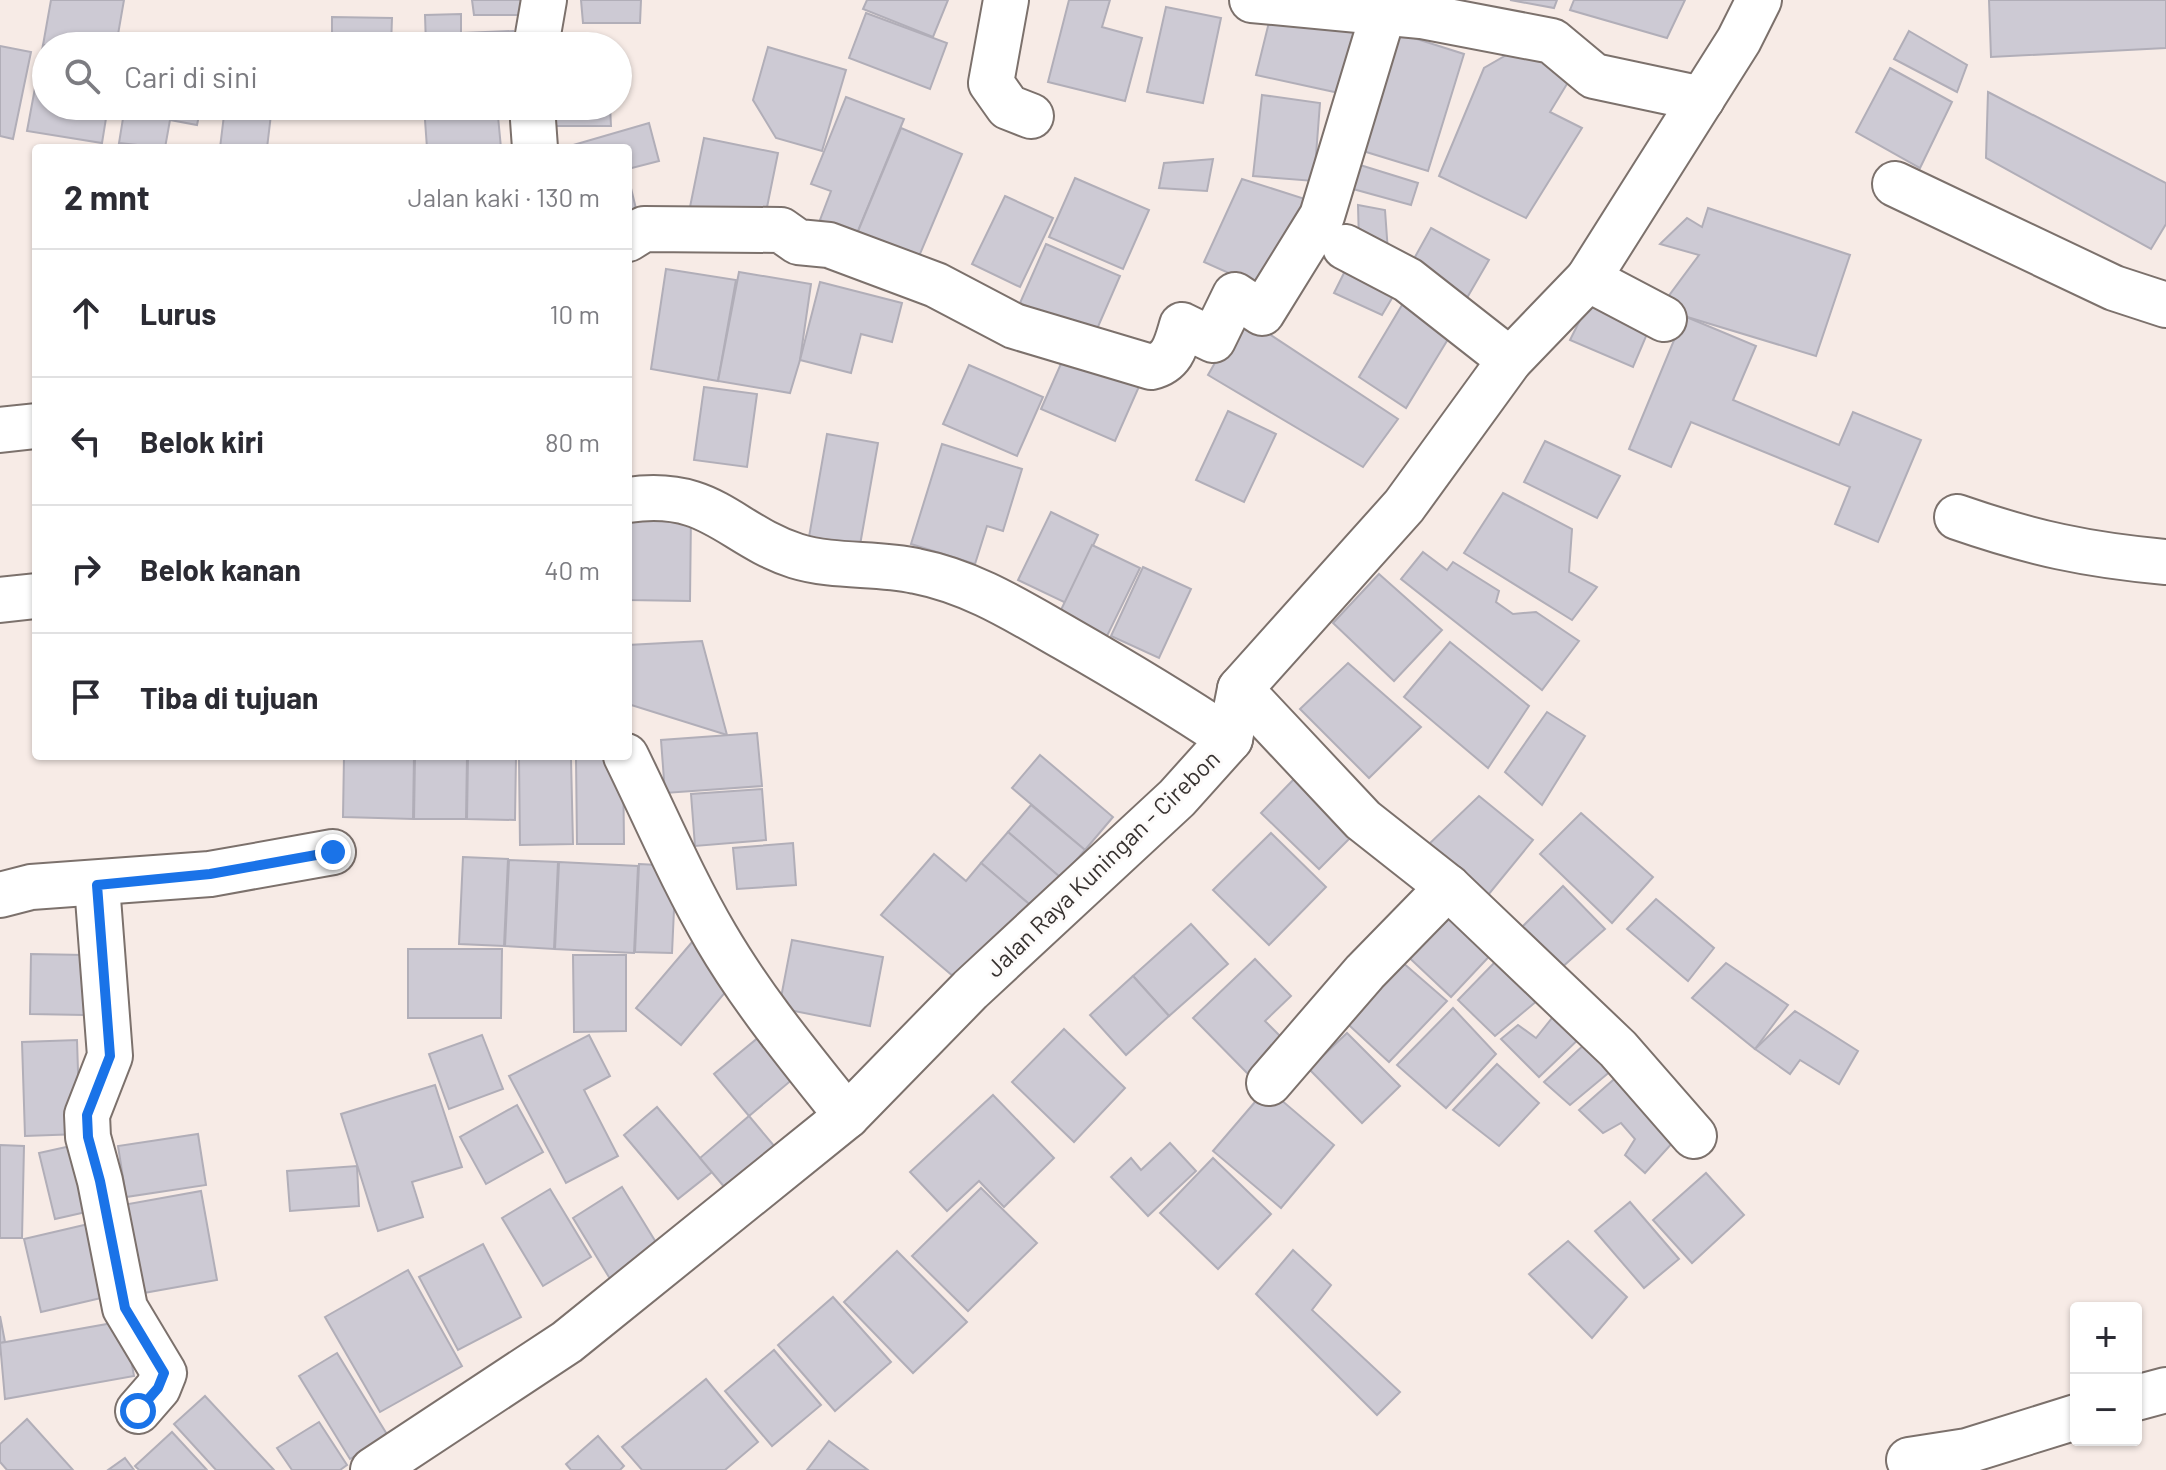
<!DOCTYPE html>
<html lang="id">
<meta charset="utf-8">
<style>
:root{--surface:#fff;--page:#f2f2f3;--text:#2b2b33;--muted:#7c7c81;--line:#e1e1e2}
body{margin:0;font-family:Barlow,sans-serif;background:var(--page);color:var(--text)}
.controls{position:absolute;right:24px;bottom:24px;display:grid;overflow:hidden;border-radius:8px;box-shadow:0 2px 6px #0004}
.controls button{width:72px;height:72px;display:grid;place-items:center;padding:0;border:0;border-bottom:2px solid var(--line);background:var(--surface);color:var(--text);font:40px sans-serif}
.stop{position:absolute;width:24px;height:24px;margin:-18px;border:6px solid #1a73e8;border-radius:50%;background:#fff}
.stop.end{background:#1a73e8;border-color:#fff;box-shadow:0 2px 8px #0008}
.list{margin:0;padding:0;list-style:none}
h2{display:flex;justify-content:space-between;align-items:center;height:104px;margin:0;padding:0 32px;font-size:34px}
h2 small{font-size:26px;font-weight:400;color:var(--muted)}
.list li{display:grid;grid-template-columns:52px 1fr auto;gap:24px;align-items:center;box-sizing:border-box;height:128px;padding:0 32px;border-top:2px solid var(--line)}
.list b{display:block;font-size:30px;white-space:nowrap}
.list em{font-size:26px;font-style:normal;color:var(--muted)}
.icon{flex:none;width:44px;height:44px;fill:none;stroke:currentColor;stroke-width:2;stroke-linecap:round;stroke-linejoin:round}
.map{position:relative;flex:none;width:2166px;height:1470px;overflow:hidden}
.search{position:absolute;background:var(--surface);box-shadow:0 2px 6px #0004;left:32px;top:32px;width:600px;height:88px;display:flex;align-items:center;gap:20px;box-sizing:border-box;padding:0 28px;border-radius:44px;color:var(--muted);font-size:30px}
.panel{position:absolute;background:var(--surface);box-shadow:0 2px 6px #0004;left:32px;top:144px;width:600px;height:616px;border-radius:8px}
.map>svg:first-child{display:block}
.building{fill:#cdcad4;stroke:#b1aeb8;stroke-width:2}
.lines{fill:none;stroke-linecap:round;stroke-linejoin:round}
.street-casing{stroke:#7c716c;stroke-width:48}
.highway-casing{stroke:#7c716c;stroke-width:48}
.street{stroke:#fff;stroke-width:44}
.highway{stroke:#fff;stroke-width:44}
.route{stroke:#1a73e8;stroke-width:10}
.labels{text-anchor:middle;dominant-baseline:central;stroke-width:6;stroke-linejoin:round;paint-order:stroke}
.street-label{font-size:24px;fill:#373230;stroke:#fdfbfa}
</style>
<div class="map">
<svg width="2166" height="1470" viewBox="0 0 2166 1470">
<rect width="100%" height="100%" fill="#f7ebe6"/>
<g class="building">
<polygon points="51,0 124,0 116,46 43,45"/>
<polygon points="472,0 532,0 532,15 474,15"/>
<polygon points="581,0 641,0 640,23 583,23"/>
<polygon points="867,0 948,0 933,37 863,9"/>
<polygon points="1069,0 1110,0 1102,27 1142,38 1125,101 1048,82"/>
<polygon points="1510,0 1557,0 1554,8"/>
<polygon points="1574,0 1685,0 1667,38 1570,10"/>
<polygon points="1989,0 2166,0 2166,48 1991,57"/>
<polygon points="1166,7 1221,18 1203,103 1147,92"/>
<polygon points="866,13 947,43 930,89 849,58"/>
<polygon points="461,14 461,33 513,31 514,46 426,46 425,15"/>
<polygon points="332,17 392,18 391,46 332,46"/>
<polygon points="1270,18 1357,27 1339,93 1256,75"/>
<polygon points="1909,31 1967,65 1957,92 1894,59"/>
<polygon points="1398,33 1464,54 1428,171 1363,151"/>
<polygon points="43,45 50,46 46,46 46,106 108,106 102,143 27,131"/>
<polygon points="0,46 31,52 13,139 0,136"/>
<polygon points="768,47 846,70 822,151 776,138 753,100"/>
<polygon points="1515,50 1547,58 1570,79 1550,112 1582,128 1526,218 1439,176 1484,68"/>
<polygon points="1890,68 1952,102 1920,168 1856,132"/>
<polygon points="1988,92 2166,183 2166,224 2151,249 1986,158"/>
<polygon points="1262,95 1320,103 1314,181 1253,176"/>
<polygon points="846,97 904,119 856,236 820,220 831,191 811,184"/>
<polygon points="125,106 201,106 197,125 170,120 165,148 119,143"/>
<polygon points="203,106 272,106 267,148 220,148 224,115 202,112"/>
<polygon points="424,106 497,106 501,148 427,148"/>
<polygon points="551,106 610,106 611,126 549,126"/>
<polygon points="649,123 659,161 628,169 628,148 563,148"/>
<polygon points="901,128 962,154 917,261 856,236"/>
<polygon points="704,138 778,153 764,222 690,207"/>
<polygon points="1213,159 1207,191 1159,188 1164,163"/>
<polygon points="1360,165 1418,183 1411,205 1353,189"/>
<polygon points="628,176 640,225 628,228"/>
<polygon points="1075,178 1149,210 1123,269 1049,237"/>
<polygon points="1242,179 1305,199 1260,287 1204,262"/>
<polygon points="1005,196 1053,218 1020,287 972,264"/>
<polygon points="1358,205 1385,210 1388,252 1359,243"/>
<polygon points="1708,208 1850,255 1816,356 1684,316 1662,305 1699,255 1660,244 1687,218 1702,227"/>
<polygon points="1431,228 1489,260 1464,303 1410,266"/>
<polygon points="33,241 36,241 36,323 35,323"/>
<polygon points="1046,244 1120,276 1094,336 1020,303"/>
<polygon points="1350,261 1398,288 1382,315 1334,293"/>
<polygon points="666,269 736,280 718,381 651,369"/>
<polygon points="739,272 811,284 800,360 790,393 718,381"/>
<polygon points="820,282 902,303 892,342 861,334 851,373 800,360"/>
<polygon points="1408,295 1453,331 1406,408 1359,377"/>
<polygon points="1591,298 1650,327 1633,367 1570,340"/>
<polygon points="1242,316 1398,419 1363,467 1208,375"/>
<polygon points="1684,316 1756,346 1733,400 1839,445 1853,412 1921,440 1878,542 1835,524 1850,487 1691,422 1671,467 1629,449"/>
<polygon points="1067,350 1141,382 1115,441 1041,409"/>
<polygon points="969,365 1043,397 1017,456 943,424"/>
<polygon points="704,387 757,394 747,467 694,460"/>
<polygon points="1228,411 1276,434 1244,502 1196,480"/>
<polygon points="827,434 878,443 860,545 809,537"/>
<polygon points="1545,441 1620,476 1597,518 1524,482"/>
<polygon points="942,444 1022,469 1003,531 987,526 975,564 911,544"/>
<polygon points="1503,493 1572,529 1569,572 1597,587 1572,620 1464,553"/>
<polygon points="1051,512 1098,535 1066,603 1018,580"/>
<polygon points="628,513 691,514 690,601 628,600"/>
<polygon points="1092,545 1140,568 1107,636 1059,614"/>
<polygon points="1423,552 1447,570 1453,562 1499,591 1496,602 1513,614 1536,612 1579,641 1542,690 1401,579"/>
<polygon points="1143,567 1191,589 1159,658 1111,636"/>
<polygon points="1379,574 1442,630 1394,681 1333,623"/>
<polygon points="702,641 727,735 628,704 628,645"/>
<polygon points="1450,642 1529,706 1488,768 1404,697"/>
<polygon points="1348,663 1421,727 1369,778 1300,709"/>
<polygon points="1547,712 1585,736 1542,805 1505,772"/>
<polygon points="757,733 762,786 665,793 661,740"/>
<polygon points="1040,755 1113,817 1085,850 1012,788"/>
<polygon points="344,756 414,756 413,819 343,817"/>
<polygon points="415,756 467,756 466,819 414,819"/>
<polygon points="468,756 516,756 515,820 467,819"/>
<polygon points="623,758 624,844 577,844 576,759"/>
<polygon points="519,759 571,759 573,844 520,845"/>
<polygon points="1296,777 1355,833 1319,869 1261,813"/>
<polygon points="762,789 766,840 695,846 691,794"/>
<polygon points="1479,796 1533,840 1484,900 1428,845"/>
<polygon points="1031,805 1085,850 1061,878 1008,832"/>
<polygon points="1581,813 1653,877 1612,923 1540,854"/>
<polygon points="1008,832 1061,878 1035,909 981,863"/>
<polygon points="1271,833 1326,887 1269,945 1213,890"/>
<polygon points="793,843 796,885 737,889 733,848"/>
<polygon points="934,854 966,881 981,863 1035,909 967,988 881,915"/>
<polygon points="463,857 508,859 504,946 459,944"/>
<polygon points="509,860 558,862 554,949 505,946"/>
<polygon points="559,862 638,866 634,953 555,949"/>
<polygon points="639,864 676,866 672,953 635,952"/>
<polygon points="1563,886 1605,929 1551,977 1513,936"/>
<polygon points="1656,899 1714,948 1688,981 1627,929"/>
<polygon points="1447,901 1498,947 1451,997 1401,950"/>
<polygon points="1191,924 1228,964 1169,1016 1133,976"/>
<polygon points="792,940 883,957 870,1026 779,1008"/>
<polygon points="693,941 738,977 681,1045 636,1008"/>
<polygon points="408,949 502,949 501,1018 408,1018"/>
<polygon points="31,954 84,955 84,1015 30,1014"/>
<polygon points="573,955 626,955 626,1031 574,1032"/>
<polygon points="1394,955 1447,1001 1389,1062 1339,1016"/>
<polygon points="1255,959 1291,996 1265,1021 1288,1044 1252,1078 1193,1018"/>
<polygon points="1497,960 1538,1000 1495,1036 1458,1000"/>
<polygon points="1726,963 1788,1005 1755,1049 1692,998"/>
<polygon points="1133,976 1169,1016 1126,1055 1090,1015"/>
<polygon points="1453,1008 1496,1054 1446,1108 1397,1065"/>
<polygon points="1560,1008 1585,1033 1539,1077 1501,1039 1518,1025 1536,1038"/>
<polygon points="1795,1011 1858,1051 1839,1084 1800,1060 1790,1074 1755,1049"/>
<polygon points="1064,1029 1125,1088 1074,1142 1012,1082"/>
<polygon points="1347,1033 1400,1086 1362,1123 1309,1069"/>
<polygon points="482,1035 503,1089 449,1109 429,1054"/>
<polygon points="589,1035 610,1076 584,1090 618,1156 566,1183 509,1076"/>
<polygon points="759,1037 794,1078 749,1116 714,1074"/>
<polygon points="77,1040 80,1134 25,1136 22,1042"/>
<polygon points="1589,1040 1618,1065 1570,1105 1544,1082"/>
<polygon points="1497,1064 1539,1103 1499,1146 1453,1110"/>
<polygon points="1620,1074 1675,1140 1645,1173 1625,1155 1635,1139 1621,1123 1603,1133 1579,1110"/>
<polygon points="435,1085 462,1167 412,1182 423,1217 378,1231 341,1114"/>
<polygon points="1267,1088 1334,1145 1281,1208 1213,1151"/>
<polygon points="993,1095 1054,1158 1004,1207 979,1181 947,1211 910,1172"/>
<polygon points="517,1105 543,1152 486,1184 460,1137"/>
<polygon points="657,1107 712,1172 678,1199 624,1135"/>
<polygon points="749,1116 780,1153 731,1195 700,1158"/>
<polygon points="198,1134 206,1185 126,1197 118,1146"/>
<polygon points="1170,1143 1196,1171 1148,1216 1111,1177 1131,1158 1141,1170"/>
<polygon points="80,1144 95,1210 55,1219 39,1153"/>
<polygon points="0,1145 24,1146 22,1238 0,1238"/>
<polygon points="1213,1158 1271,1214 1218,1269 1160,1213"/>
<polygon points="357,1166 359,1206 290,1211 287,1171"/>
<polygon points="1706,1173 1744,1215 1692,1263 1653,1220"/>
<polygon points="622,1187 665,1257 615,1287 573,1218"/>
<polygon points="981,1188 1037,1243 968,1311 912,1256"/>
<polygon points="550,1189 591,1257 543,1286 502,1218"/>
<polygon points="201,1191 217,1280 138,1294 123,1205"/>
<polygon points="1630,1202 1679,1259 1644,1288 1595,1231"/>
<polygon points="97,1222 114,1295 41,1312 24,1239"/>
<polygon points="1568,1241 1627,1297 1592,1338 1529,1274"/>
<polygon points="483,1244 521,1317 458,1350 419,1277"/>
<polygon points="1293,1250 1331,1285 1312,1310 1400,1392 1377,1415 1256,1294"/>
<polygon points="897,1251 967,1322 913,1373 844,1302"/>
<polygon points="408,1270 462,1366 380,1412 325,1317"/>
<polygon points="833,1297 891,1362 835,1411 778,1345"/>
<polygon points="0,1316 5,1342 0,1343"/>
<polygon points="124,1321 134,1376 5,1399 0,1343"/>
<polygon points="774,1350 821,1405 772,1446 725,1391"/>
<polygon points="337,1353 388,1436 350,1459 299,1376"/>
<polygon points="706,1379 758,1442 725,1470 642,1470 622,1447"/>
<polygon points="205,1396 274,1470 216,1470 174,1424"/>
<polygon points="27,1419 73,1470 7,1470 0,1462 0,1444"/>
<polygon points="319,1422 347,1465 340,1470 292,1470 277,1448"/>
<polygon points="172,1432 207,1470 139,1470 135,1466"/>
<polygon points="598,1436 624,1466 620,1470 571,1470 566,1464"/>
<polygon points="829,1441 868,1470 807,1470"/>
<polygon points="125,1458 134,1470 108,1470"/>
</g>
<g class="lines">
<g class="street-casing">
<g id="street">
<polyline points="1006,0 991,83 1008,107 1031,116"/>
<polyline points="1252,0 1421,16 1552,41 1594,76 1702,99"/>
<polyline points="536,46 544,0"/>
<polyline points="532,106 535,148"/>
<polyline points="1895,184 2114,288 2166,305"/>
<path d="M628,239L644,229L781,230L798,242L829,245L936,285L1014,326L1151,367C1173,362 1176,345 1182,325L1213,340L1235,295L1262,313L1322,216L1383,14"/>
<polyline points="1345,247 1408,280 1510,360"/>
<polyline points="1588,279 1664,319"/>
<polyline points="0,430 36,426"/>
<path d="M628,500C712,488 729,534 796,556C835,568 877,562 916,571C972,582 1016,610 1065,638C1121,670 1176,703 1230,739"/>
<path d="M1957,517C2032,543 2087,555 2166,562"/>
<polyline points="0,600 36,596"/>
<polyline points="1240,689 1363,820 1448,887 1618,1049 1694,1136"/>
<path d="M626,756C656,817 682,879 716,937C754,1002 801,1058 847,1116"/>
<polyline points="97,885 110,1056 87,1115 88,1137 100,1181 125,1308 164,1373 158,1388 138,1411"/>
<polyline points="0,895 31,887 210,874 333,852"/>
<polyline points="1269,1083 1365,972 1448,887"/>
<polyline points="2136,1398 2166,1390"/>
<polyline points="1909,1460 1967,1451 2076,1417"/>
</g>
</g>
<g class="highway-casing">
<polyline id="highway" points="373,1470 567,1342 847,1116 970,990 1177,798 1230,739 1240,689 1404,506 1510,360 1588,279 1739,40 1759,0"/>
</g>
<use href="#street" class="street"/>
<use href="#highway" class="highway"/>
</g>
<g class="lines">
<polyline class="route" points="138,1411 158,1388 164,1373 125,1308 100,1181 88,1137 87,1115 110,1056 97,885 210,874 333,852"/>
</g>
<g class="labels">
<g class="street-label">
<text transform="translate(1102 863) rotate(-44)">Jalan Raya Kuningan - Cirebon</text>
</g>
</g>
</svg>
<div class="controls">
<button>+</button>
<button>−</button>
</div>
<div class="stop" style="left:138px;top:1411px"></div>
<div class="stop end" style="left:333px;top:852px"></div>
<div class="search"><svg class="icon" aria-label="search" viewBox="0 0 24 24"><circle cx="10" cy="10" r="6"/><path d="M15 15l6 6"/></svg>Cari di sini</div>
<section class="panel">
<h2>2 mnt<small>Jalan kaki · 130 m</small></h2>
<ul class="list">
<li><svg class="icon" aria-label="ahead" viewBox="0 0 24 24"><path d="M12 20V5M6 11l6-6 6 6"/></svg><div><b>Lurus</b></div><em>10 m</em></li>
<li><svg class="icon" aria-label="left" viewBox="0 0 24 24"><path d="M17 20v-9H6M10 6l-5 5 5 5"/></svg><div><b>Belok kiri</b></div><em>80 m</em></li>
<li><svg class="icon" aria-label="right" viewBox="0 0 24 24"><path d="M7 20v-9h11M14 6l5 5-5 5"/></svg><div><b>Belok kanan</b></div><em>40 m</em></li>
<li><svg class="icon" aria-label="arrive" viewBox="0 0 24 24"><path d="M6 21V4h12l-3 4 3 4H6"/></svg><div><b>Tiba di tujuan</b></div></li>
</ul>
</section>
</div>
